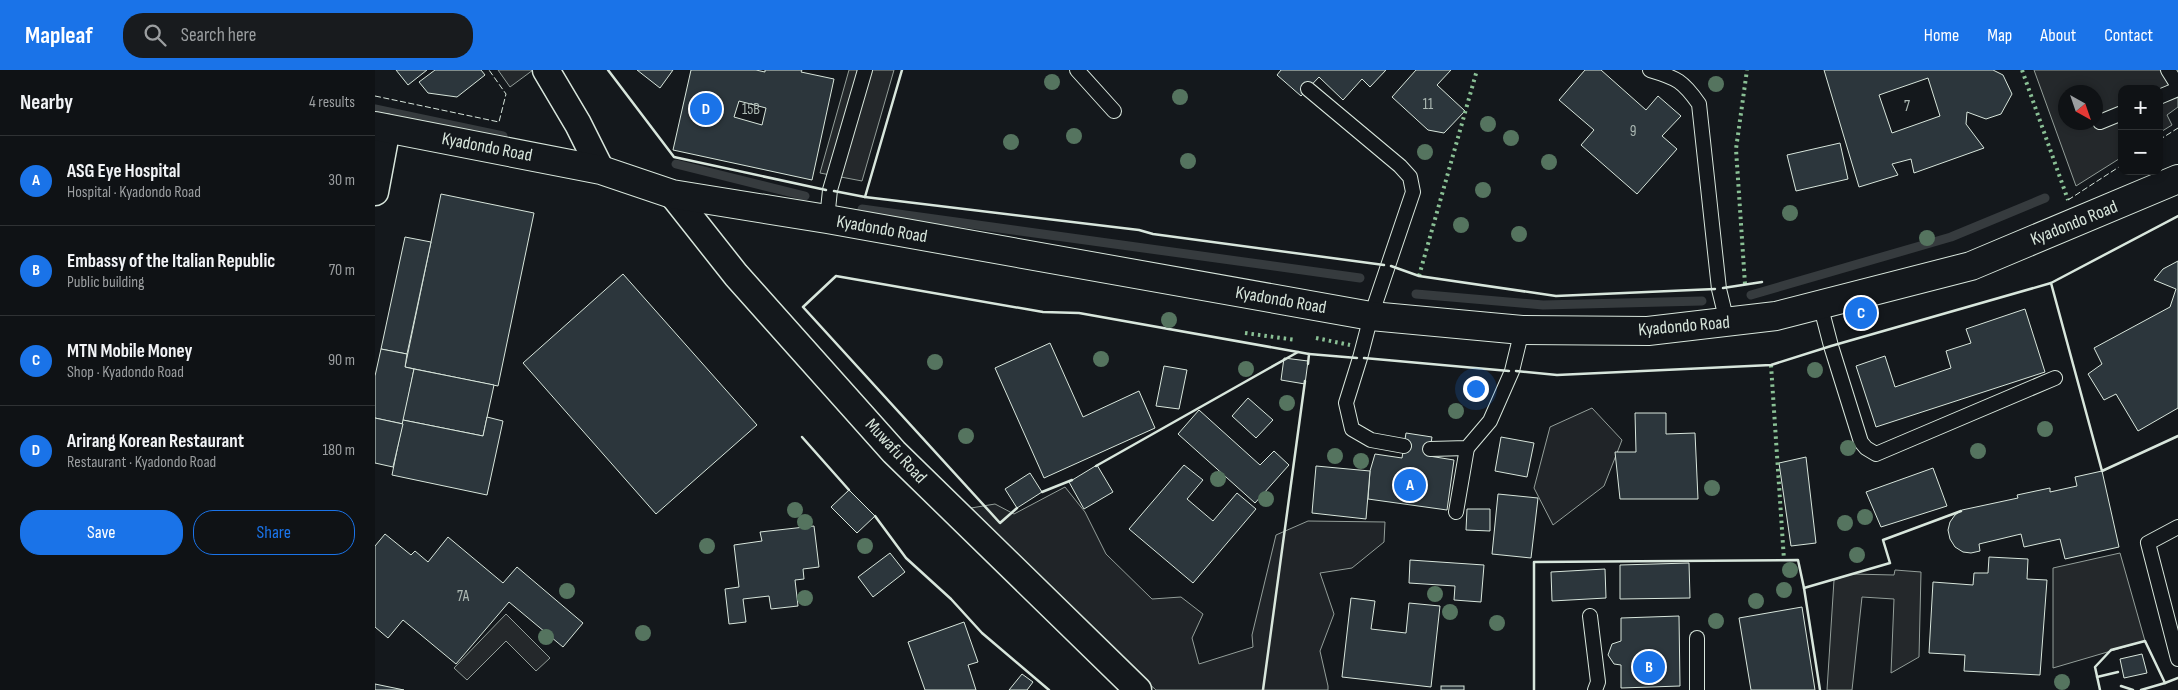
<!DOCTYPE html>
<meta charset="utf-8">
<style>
:root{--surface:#0f1215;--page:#181b1e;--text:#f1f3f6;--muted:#9b9ea0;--line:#2f3234;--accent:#1a73e8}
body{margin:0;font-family:"Sofia Sans Condensed",sans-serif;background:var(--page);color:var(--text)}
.controls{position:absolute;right:15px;top:15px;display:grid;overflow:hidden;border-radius:10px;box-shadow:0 2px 8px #0003}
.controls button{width:45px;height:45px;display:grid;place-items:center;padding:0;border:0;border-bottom:1px solid var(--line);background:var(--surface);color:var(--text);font:25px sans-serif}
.compass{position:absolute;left:1683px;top:15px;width:45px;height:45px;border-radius:50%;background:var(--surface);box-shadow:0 2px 8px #0003;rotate:140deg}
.you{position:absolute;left:1100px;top:318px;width:18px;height:18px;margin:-12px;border:4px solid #fff;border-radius:50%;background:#1a73e8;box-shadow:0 0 0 8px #1a73e833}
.badge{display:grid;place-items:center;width:32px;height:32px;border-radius:50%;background:var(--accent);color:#fff;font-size:16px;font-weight:700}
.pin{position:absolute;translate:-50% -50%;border:2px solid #fff;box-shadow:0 1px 5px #0006}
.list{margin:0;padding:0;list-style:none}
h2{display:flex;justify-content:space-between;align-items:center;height:65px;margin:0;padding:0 20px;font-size:21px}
h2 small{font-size:16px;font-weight:400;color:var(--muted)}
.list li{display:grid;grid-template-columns:32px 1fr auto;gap:15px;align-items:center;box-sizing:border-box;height:90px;padding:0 20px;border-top:1px solid var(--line)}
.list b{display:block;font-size:19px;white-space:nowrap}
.list p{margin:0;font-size:16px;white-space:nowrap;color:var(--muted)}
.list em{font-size:16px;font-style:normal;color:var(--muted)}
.actions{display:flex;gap:10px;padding:15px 20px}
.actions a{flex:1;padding:11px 0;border:1px solid var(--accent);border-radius:20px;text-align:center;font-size:18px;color:var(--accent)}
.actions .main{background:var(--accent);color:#fff}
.icon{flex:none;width:28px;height:28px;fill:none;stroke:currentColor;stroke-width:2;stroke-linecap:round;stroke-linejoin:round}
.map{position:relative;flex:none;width:1803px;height:620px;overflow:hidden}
header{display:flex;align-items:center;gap:30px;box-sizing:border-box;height:70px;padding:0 25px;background:var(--accent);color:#fff}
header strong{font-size:24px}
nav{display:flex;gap:28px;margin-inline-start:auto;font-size:18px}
.search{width:350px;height:45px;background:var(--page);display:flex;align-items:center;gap:12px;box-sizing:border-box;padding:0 18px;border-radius:20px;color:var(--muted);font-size:19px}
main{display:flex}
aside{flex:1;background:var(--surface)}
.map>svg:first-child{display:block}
.green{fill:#202428;stroke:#939e99}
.parking{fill:#24282b;stroke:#939e99;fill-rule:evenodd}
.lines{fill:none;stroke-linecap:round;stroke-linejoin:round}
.stream{stroke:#363b3e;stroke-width:9}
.building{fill:#2c363c;stroke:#d8e6dc;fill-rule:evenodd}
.service-casing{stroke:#d8e6dc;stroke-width:16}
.minor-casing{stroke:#d8e6dc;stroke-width:29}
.secondary-casing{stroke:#d8e6dc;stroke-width:30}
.service{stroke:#14181c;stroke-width:14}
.minor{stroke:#14181c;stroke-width:26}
.secondary{stroke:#14181c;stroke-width:28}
.hedge{stroke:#8ac095;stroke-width:4;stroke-dasharray:2.5 4;stroke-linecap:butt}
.fence{stroke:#d8e6dc;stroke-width:1;stroke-dasharray:6 2.5;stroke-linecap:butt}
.wall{stroke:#d8e6dc;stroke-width:2.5}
.tree{fill:#55745f}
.labels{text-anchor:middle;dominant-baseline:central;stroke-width:4;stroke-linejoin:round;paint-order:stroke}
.number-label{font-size:15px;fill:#adbab4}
.street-label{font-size:18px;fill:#d8e6dc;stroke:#14181c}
</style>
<header>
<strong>Mapleaf</strong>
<div class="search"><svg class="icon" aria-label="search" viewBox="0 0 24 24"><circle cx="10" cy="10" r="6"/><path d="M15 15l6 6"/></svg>Search here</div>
<nav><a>Home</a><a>Map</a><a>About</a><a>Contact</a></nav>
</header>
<main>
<aside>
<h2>Nearby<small>4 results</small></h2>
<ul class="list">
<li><span class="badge">A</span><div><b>ASG Eye Hospital</b><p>Hospital · Kyadondo Road</p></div><em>30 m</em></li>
<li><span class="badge">B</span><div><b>Embassy of the Italian Republic</b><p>Public building</p></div><em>70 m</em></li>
<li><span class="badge">C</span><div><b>MTN Mobile Money</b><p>Shop · Kyadondo Road</p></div><em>90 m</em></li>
<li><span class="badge">D</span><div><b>Arirang Korean Restaurant</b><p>Restaurant · Kyadondo Road</p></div><em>180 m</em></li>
</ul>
<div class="actions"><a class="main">Save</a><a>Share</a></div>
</aside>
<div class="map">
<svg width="1803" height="620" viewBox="0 0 1803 620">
<rect width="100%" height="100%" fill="#14181c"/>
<g class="green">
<polygon points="1217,338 1247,370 1229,416 1178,455 1159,418 1175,357"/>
<polygon points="690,417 710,442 731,484 777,529 806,527 828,544 817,568 824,594 878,577 877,565 901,465 933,451 1010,452 1009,472 977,498 945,503 959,544 945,581 953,616 953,620 781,620 699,546 608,458 596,438 620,434 639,444"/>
</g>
<g class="parking">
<polygon points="123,0 158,0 135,17"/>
<polygon points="474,0 519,0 487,111 445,103"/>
<path d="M1659,0H1785L1803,25V37L1792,45L1797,55L1784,63V19H1747V87L1701,116ZM1690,22H1720V52H1690Z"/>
<polygon points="1745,483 1770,571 1678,598 1678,498"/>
<polygon points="1520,500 1546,502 1544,587 1516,603 1519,529 1487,527 1477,620 1452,620 1459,510 1477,504 1519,505"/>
<polygon points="131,544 175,588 161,601 131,571 92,610 79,598"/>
</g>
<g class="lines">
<g class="stream">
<polyline points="0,39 128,66"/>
<polyline points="301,94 430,126"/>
<polyline points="487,139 985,208"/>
<polyline points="1041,224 1168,235 1327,231"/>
<polyline points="1376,225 1576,167 1670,128"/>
</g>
</g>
<g class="building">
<polygon points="21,0 52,0 33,15"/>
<polygon points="60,0 106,0 110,5 82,27 53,23 44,12"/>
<polygon points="262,0 298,0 285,18"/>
<path d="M316,0H381L390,2V0H427L426,2L459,9L437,110L298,80ZM364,31L391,38L387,55L359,47Z"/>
<polygon points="906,0 1011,0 995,17 987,9 968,30 944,7 926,26 902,5"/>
<polygon points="1041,0 1076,0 1062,15 1090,41 1069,63 1053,60 1017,27"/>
<polygon points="1210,0 1226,0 1271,40 1283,26 1306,46 1287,66 1302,79 1262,124 1206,75 1219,60 1184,30"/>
<path d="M1449,0H1618L1628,5L1637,24L1626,44L1611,49L1592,42L1591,54L1609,78L1539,103L1536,89L1517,94L1523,105L1484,117ZM1553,8L1565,46L1517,63L1504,25Z"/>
<polygon points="1465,73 1473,109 1421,121 1412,85"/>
<polygon points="66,124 159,143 123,316 30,297"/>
<polygon points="30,167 56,172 32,284 6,279"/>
<polygon points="1803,191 1803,338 1763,361 1741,324 1729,330 1713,304 1727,294 1719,278 1795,237 1801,219 1779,210 1788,199"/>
<polygon points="248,204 382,355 281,444 148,293"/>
<polygon points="1650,239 1670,302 1501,357 1481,296 1510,286 1520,317 1576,298 1571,281 1596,273 1591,259"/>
<polygon points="675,273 708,347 764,321 780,358 669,408 620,298"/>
<polygon points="6,279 32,284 30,297 39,299 28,354 0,348 0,306"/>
<polygon points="909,288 933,291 930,314 906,310"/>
<polygon points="789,296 812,300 804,339 781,336"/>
<polygon points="39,299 119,315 108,366 28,350"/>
<polygon points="873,328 898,350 881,368 857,346"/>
<polygon points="824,340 885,395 899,381 914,395 880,433 803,364"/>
<polygon points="1260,343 1291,343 1291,364 1320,363 1323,429 1245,429 1240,382 1261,382"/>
<polygon points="112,347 128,351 112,425 17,405 28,350 108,366"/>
<polygon points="0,348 28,354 18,397 0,393"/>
<polygon points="1031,363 1057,367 1054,386 1079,390 1072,440 993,429 995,401 1000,384 1027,388"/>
<polygon points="1126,367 1159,373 1152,407 1120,401"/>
<polygon points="1431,387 1441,473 1416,476 1404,393"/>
<polygon points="722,395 738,422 709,439 694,412"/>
<polygon points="809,395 828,410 812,429 838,451 862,423 881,439 818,513 754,459"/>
<polygon points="941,396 995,401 991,449 937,443"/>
<polygon points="1558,398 1572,436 1506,457 1491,422"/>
<polygon points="1727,401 1744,477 1690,489 1685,469 1649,477 1646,464 1604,474 1605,481 1596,483 1588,482 1580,477 1575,469 1573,460 1575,452 1580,445 1587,440 1643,428 1642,425 1675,418 1675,422 1702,416 1700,407"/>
<polygon points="655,403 667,422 642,438 630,419"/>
<polygon points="474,420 500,446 482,463 456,437"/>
<polygon points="1123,424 1163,428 1156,488 1117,484"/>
<polygon points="1092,439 1115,439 1115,461 1091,460"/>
<polygon points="439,456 444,497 428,499 429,509 420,510 423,536 396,539 394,526 368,529 371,552 354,554 350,519 364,517 359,475 387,471 385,462"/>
<polygon points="10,464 36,485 40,481 53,492 73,467 128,513 142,497 208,553 188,577 134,532 81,594 28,550 13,568 0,557 0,476"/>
<polygon points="515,483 530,502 498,527 483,507"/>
<polygon points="1614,487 1653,489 1652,509 1672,510 1665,605 1589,601 1590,585 1554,583 1558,512 1598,515 1599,503 1613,503"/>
<polygon points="1035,490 1109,495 1106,532 1079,530 1080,516 1034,513"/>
<polygon points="1314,493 1315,528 1245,529 1245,495"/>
<polygon points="1230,499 1231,528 1177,531 1176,502"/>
<polygon points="976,528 1000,531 996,559 1031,563 1034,533 1065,536 1056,617 967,607"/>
<polygon points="1427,537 1440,620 1376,620 1364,548"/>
<polygon points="1304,546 1305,616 1246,618 1246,595 1239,594 1233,585 1237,574 1246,571 1246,548"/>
<polygon points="589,552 603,592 593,595 601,620 550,620 533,572"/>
<polygon points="1767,584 1772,603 1749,608 1745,589"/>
<polygon points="647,604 658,612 652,620 634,620"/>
<polygon points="0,614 29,620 0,620"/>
<rect x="1066" y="616" width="23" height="4"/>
</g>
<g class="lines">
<g class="service-casing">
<g id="service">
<polyline points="702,0 739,41"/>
<path d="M1275,0C1302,8 1308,11 1324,34L1344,219L1352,252"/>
<polyline points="1793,0 1803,16"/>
<polyline points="933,19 1025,96 1035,107 1038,122 996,246 985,288 971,333 977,359 996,370 1029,376"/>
<polyline points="1784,27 1803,19"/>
<polyline points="1725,52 1747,43"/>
<polyline points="452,149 455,120 490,0"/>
<polyline points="1445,234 1456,276 1486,372 1491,378 1501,384 1680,308"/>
<polyline points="1055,379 1092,378 1115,351 1137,301 1147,260"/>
<polyline points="1081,442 1092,378"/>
<polyline points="1803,457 1773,473 1803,589"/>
<polyline points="1215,546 1223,612 1220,620"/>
<polyline points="1322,568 1322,620"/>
</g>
</g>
<g class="minor-casing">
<g id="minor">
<polyline points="171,0 203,54 226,100"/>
<polyline points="0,122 12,58"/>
<polyline points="297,124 361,205 519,382 763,620"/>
</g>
</g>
<g class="secondary-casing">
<polyline id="secondary" points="0,56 226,100 297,124 452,149 996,246 1147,260 1273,261 1401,246 1596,196 1803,109"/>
</g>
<use href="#service" class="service"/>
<use href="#minor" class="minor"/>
<use href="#secondary" class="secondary"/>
<g class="hedge">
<polyline points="1647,0 1693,130"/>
<polyline points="1044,206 1102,0"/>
<polyline points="1370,214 1361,79 1372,0"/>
<polyline points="870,263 921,270"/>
<polyline points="941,268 975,275"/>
<polyline points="1396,295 1409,490"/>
</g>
<g class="fence">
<polyline points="0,26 124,52 131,24 114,0"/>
<polyline points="1784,70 1803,58"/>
<polyline points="1693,130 1747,95"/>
</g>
<g class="wall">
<polyline points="233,0 299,87 451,120"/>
<polyline points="459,121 490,127 764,160 778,164 1009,195"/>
<polyline points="490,127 527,0"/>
<polyline points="1016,196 1044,206 1181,226 1340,219"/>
<polyline points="1676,213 1727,401 1803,366"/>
<polyline points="1348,218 1387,212"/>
<polyline points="934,284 982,288"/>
<polyline points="989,288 1134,301"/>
<polyline points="1141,301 1182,305 1396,295 1456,276 1676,213 1803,146"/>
<polyline points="427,367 474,420"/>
<polyline points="721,396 923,282"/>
<polyline points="667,422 697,410"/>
<polyline points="642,438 625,453 428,237 461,206 668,242 704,243 923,282 934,284 933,294"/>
<polyline points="500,446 531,488 576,529 607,563 674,620"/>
<polyline points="1722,607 1743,602"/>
<polyline points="1790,613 1803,608"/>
<polyline points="1746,616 1758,620"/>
<polyline points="888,620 930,311"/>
<polyline points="1159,620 1159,492 1423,490 1429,518"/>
<polyline points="1445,620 1429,518 1515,493 1508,470 1586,441"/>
<polyline points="1725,620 1720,597 1736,580 1770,571 1790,613 1766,620"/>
</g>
</g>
<g class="tree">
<circle cx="677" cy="12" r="8"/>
<circle cx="1341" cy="14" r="8"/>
<circle cx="805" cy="27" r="8"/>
<circle cx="1113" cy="54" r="8"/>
<circle cx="699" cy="66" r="8"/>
<circle cx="1136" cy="68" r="8"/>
<circle cx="636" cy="72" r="8"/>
<circle cx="1050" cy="82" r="8"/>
<circle cx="813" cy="91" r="8"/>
<circle cx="1174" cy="92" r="8"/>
<circle cx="1108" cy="120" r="8"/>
<circle cx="1415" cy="143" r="8"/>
<circle cx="1086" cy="155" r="8"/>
<circle cx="1144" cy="164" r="8"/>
<circle cx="1552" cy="168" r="8"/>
<circle cx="794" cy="250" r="8"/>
<circle cx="726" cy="289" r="8"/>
<circle cx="560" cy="292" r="8"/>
<circle cx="871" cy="299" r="8"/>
<circle cx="1440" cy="300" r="8"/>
<circle cx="912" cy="333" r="8"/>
<circle cx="1081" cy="341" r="8"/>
<circle cx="1670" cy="359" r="8"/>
<circle cx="591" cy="366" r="8"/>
<circle cx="1473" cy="378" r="8"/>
<circle cx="1603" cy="381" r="8"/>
<circle cx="960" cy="386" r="8"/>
<circle cx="986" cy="391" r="8"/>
<circle cx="843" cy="409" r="8"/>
<circle cx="1337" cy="418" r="8"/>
<circle cx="891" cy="429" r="8"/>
<circle cx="420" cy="440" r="8"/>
<circle cx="1490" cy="447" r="8"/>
<circle cx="430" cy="452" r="8"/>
<circle cx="1470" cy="453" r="8"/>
<circle cx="332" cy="476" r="8"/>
<circle cx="490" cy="476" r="8"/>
<circle cx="1482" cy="485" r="8"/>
<circle cx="1415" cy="500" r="8"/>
<circle cx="1409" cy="520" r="8"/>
<circle cx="192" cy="521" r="8"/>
<circle cx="1060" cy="524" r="8"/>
<circle cx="430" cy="528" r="8"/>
<circle cx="1381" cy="531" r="8"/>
<circle cx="1075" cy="542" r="8"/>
<circle cx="1341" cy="551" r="8"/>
<circle cx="1122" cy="553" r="8"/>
<circle cx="268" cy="563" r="8"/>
<circle cx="171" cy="567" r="8"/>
<circle cx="1687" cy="612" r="8"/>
</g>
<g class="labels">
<g class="number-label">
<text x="1053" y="34">11</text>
<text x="1532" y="36">7</text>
<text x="376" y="39">15B</text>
<text x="1258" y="61">9</text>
<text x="88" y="526">7A</text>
</g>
<g class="street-label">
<text transform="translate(112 77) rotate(11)">Kyadondo Road</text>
<text transform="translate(1699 153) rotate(-22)">Kyadondo Road</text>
<text transform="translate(507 159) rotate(10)">Kyadondo Road</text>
<text transform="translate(906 230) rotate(10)">Kyadondo Road</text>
<text transform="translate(1309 256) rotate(-5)">Kyadondo Road</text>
<text transform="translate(521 381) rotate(47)">Muwafu Road</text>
</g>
</g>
</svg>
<div class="controls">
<button>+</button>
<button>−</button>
</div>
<svg class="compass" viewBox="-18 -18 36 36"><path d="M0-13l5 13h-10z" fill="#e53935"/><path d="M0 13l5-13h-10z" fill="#9b9ea0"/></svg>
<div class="you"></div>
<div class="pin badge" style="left:1035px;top:415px">A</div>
<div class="pin badge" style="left:1274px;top:597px">B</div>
<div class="pin badge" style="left:1486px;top:243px">C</div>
<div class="pin badge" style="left:331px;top:39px">D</div>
</div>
</main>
